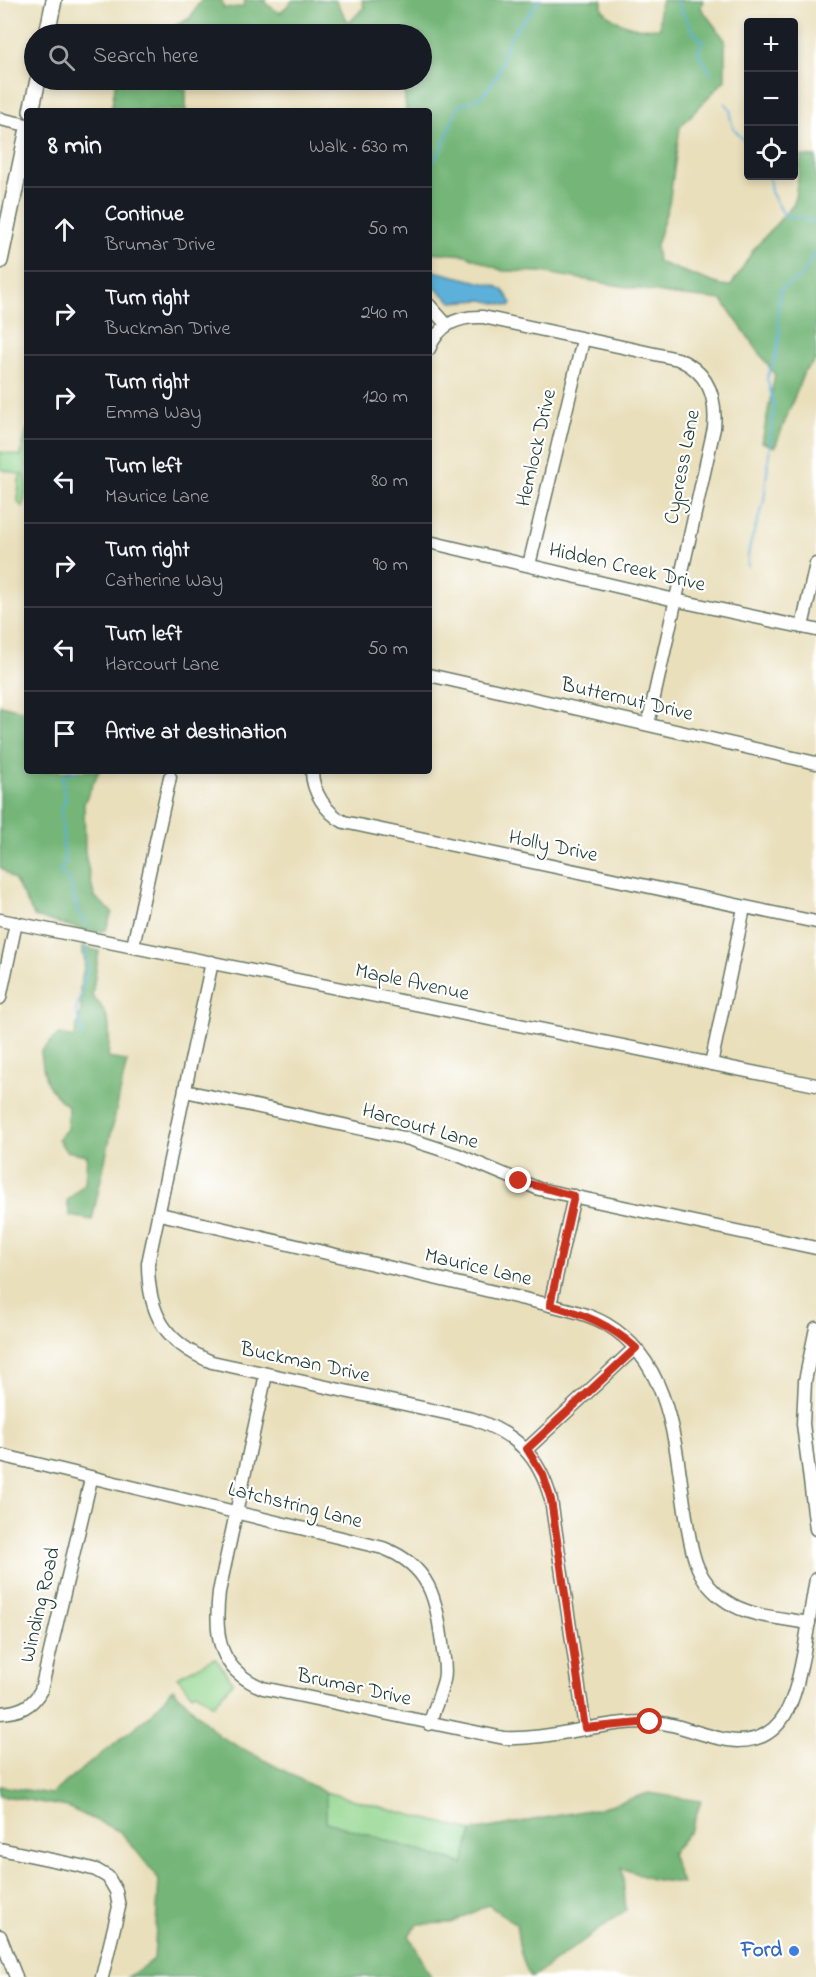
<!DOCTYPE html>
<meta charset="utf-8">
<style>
:root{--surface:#171b24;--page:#242831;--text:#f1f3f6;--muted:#9ea1a6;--line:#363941}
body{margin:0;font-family:"Indie Flower",sans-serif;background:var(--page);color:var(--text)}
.controls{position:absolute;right:18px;top:18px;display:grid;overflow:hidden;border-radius:6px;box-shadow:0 3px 9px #0003}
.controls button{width:54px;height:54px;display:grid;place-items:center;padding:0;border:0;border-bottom:2px solid var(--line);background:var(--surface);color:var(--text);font:30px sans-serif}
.stop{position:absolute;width:18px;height:18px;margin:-14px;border:4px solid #c8321e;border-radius:50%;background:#fff}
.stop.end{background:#c8321e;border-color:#fff;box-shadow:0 2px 6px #0008}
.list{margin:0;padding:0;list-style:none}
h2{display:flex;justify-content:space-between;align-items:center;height:78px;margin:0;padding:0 24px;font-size:26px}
h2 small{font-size:20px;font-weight:400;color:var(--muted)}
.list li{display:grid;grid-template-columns:39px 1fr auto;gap:18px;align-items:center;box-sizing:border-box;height:84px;padding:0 24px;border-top:2px solid var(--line)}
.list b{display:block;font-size:22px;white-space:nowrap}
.list p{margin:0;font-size:20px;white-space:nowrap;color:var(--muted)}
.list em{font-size:20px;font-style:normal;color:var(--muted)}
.icon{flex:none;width:33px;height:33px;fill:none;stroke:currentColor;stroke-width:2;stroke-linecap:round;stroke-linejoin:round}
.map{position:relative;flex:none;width:816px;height:1977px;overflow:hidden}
.search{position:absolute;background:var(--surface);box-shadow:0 3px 9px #0003;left:24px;top:24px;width:408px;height:66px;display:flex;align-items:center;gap:15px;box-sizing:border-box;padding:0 21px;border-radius:33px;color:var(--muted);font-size:22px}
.panel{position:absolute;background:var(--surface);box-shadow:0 3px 9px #0003;left:24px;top:108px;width:408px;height:666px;border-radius:6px}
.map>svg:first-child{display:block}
.green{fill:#91d58d;stroke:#588960;stroke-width:1.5}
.forest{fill:#74b678;stroke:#4a7a56;stroke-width:1.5}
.water{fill:#5db0d9;stroke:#3e7686;stroke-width:1.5}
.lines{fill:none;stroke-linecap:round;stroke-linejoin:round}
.stream{stroke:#5db0d9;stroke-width:2}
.minor-casing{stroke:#667663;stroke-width:15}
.major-casing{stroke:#667663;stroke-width:18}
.minor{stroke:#fff;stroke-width:12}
.major{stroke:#fff;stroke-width:15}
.route{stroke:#c8321e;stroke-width:8}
.shop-dot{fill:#3f7fe0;stroke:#fff;stroke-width:2}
.labels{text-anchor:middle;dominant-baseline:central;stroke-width:4.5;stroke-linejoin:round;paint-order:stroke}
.street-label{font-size:21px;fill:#1f3d34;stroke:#fff}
.shop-label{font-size:21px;font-weight:bold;fill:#366cbe;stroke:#fff;text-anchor:end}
</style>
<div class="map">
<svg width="816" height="1977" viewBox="0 0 816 1977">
<rect width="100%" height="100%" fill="#fff"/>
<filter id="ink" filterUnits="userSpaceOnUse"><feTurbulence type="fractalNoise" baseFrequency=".0167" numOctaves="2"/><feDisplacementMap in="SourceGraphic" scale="12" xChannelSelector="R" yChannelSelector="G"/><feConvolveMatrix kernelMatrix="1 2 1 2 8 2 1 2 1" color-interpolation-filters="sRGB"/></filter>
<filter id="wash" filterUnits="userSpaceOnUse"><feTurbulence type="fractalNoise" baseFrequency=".008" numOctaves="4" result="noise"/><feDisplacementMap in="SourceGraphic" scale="24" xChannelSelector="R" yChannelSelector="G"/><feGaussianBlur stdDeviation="1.35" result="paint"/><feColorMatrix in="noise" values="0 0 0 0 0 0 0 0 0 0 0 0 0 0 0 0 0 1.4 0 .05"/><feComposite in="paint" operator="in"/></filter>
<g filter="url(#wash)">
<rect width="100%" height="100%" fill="#e9dfbb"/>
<g class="green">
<polygon points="27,428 27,487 23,507 18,503 19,479 22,475 0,469 0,452 21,456"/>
<path d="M215,1658L233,1682L213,1705L196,1692L192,1694C185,1689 184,1683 177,1677Z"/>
<polygon points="325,1792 472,1831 464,1864 326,1822"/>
</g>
<g class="forest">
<path d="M201,0H222L223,8L243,7L245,0H266L265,3L280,13L293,0H335L349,23L364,7L362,0H602V9C618,26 637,30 660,28L659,9L662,0H703L701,8L725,40V80L680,127L669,204L656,245L658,262L720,285L731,286L754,249L794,204L801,156L816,157V360L804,372L775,447L762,442L775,375L722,300L674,295L540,272L503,271L466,255L429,252V111H406L404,87L394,80H422V34H175V26L190,18Z"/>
<polygon points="116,80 162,80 186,90 186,111 111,111"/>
<polygon points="0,705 27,711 27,771 99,771 84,803 85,853 94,896 112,912 106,930 92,932 35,917 15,881 0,867"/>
<path d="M82,947L99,951L92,996C113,1015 110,1031 108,1058L127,1061L92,1220L70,1216L67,1201L85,1183L87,1155L66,1151L58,1139L67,1129L68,1106C46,1089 44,1080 41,1052L58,1034L74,1038L81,1010L80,987L85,962Z"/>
<polygon points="173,1689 219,1736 326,1793 326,1822 463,1864 472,1831 600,1808 649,1793 701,1801 691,1830 671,1854 682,1883 651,1879 622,1868 626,1910 533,1977 529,1977 520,1951 516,1924 488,1905 451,1923 418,1924 409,1935 431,1977 128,1977 154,1959 159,1879 121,1832 67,1807 0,1795 0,1786 51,1794 150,1715"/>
</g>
<polygon class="water" points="430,270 496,286 503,290 512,303 510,306 482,300 452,302 429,283"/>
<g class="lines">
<g class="stream">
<polyline points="676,0 692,30 702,42 698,53 711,73"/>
<path d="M725,103L731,110C728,126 738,134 748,145"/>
<path d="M429,167L441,151L457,108C464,101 474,102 481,96C505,74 498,60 510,38C518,24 531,14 539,0"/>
<polyline points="769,176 771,192 784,215 816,222"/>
<path d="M748,567C745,549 760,518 764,501L774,406L767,378L776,356L780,330L777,320L780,290L803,275L816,248"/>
<polyline points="77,771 64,775 62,780 66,799 61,810 65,862 60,872 70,881 78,912 87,926"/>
<polyline points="83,1035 76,1011 88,968 85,946"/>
</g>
</g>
</g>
<g filter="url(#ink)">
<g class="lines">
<g class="minor-casing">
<g id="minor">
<polyline points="0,119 27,125"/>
<polyline points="429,305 446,324"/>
<path d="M429,349C439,324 458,316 483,317L678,359C708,372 717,396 714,428L648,724"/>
<polyline points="429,542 675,600 816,630"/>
<polyline points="529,565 583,340"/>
<polyline points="802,627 816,564"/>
<polyline points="429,675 816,763"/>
<path d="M312,771C312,791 326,813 344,822L816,922"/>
<polyline points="0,920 816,1085"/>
<polyline points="133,946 170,777"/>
<path d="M212,962L148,1263C148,1314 165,1343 212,1362L473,1419C516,1434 539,1455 551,1500L585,1728"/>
<polyline points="0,998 16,923"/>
<polyline points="711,1064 744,908"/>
<polyline points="185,1091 409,1139 458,1155 539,1189 816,1248"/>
<path d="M160,1214L550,1305C569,1310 589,1314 606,1324C675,1364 675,1454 687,1523C692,1555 697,1582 726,1601C749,1617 782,1618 809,1623"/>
<polyline points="550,1305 574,1196"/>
<polyline points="816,1328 805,1381 803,1424 816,1529"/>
<path d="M266,1374L219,1592C214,1635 218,1670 263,1688L504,1738C553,1740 600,1721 649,1722C679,1722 708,1740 738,1741C789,1741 796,1690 804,1651C808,1627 812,1603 816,1579"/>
<polyline points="527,1449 635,1348"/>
<path d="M0,1455L383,1548C430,1566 436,1598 442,1643C443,1655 447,1668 444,1680C440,1695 434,1710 429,1724"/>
<path d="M0,1713C19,1712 32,1707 41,1690L91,1479"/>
<polyline points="0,1849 81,1866 96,1870 108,1877 116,1891 119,1907 102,1977"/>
<polyline points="0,1936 16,1977"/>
</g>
</g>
<g class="major-casing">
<g id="major">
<polyline points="47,34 54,0"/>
<polyline points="31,111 38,80"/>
<polyline points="0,261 27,133"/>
</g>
</g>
<use href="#minor" class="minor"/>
<use href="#major" class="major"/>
</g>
</g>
<g class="lines" filter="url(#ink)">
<path class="route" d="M519,1181L574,1196L550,1305C584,1314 609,1324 636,1348L527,1449L543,1475L551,1500L585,1728L650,1722"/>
</g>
<circle class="shop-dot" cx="794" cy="1951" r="6"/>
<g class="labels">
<g class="street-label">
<text transform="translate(537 448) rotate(-77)">Hemlock Drive</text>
<text transform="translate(683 467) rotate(-79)">Cypress Lane</text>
<text transform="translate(627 568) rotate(13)">Hidden Creek Drive</text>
<text transform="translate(627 700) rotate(13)">Butternut Drive</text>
<text transform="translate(553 847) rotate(12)">Holly Drive</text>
<text transform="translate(412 983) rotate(12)">Maple Avenue</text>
<text transform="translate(420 1127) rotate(16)">Harcourt Lane</text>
<text transform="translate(478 1268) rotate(13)">Maurice Lane</text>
<text transform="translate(305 1363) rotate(12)">Buckman Drive</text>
<text transform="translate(295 1506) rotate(14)">Latchstring Lane</text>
<text transform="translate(41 1605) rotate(-77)">Winding Road</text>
<text transform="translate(354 1688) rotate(12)">Brumar Drive</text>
</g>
<g class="shop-label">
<text x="782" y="1951">Ford</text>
</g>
</g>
</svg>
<div class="controls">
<button>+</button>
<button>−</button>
<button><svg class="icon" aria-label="locate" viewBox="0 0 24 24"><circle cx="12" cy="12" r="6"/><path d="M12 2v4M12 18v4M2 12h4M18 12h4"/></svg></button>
</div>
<div class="stop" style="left:650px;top:1722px"></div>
<div class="stop end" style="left:519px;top:1181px"></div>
<div class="search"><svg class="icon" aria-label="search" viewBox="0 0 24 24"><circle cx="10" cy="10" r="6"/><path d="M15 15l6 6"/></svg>Search here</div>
<section class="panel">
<h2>8 min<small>Walk · 630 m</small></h2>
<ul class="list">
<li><svg class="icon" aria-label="ahead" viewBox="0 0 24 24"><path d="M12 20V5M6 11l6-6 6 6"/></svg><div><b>Continue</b><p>Brumar Drive</p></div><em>50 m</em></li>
<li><svg class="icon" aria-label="right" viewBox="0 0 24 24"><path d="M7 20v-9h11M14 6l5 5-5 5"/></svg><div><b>Turn right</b><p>Buckman Drive</p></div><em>240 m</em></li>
<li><svg class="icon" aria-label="right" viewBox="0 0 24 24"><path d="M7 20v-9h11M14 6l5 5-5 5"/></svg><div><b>Turn right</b><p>Emma Way</p></div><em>120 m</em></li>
<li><svg class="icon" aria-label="left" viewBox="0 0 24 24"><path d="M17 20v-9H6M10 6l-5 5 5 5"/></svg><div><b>Turn left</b><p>Maurice Lane</p></div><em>80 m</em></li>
<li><svg class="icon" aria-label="right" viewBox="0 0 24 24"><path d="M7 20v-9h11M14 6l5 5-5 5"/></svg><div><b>Turn right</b><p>Catherine Way</p></div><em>90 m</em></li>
<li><svg class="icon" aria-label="left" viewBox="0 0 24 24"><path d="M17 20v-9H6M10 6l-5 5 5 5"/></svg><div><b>Turn left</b><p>Harcourt Lane</p></div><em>50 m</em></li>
<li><svg class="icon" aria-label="arrive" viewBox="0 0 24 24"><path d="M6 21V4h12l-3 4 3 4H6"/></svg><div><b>Arrive at destination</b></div></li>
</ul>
</section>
</div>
